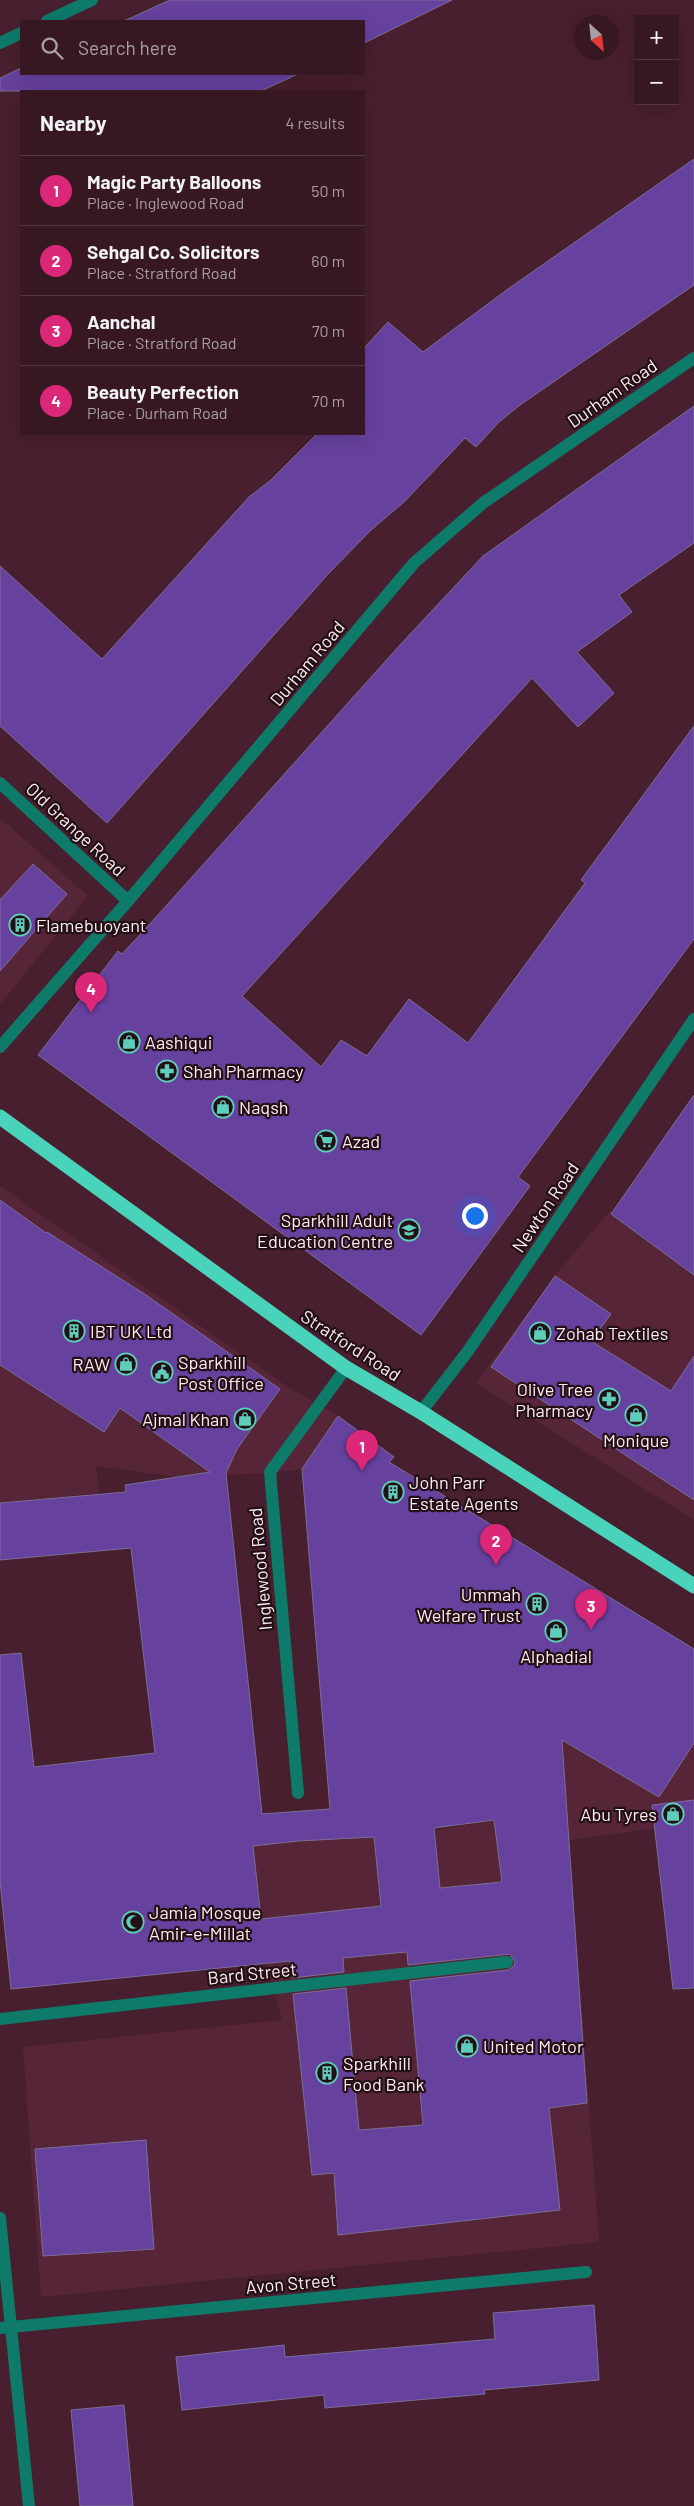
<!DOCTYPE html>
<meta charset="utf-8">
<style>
:root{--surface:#361722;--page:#41242f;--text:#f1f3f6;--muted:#aa9fa5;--line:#503640;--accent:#db2777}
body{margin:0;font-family:Barlow,sans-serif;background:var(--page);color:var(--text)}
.controls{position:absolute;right:15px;top:15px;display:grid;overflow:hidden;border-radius:0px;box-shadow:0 5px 20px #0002}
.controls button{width:45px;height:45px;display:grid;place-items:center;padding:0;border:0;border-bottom:1px solid var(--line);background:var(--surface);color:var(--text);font:25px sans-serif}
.compass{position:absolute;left:574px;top:15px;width:45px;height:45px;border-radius:50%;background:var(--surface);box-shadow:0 5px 20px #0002;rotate:153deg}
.you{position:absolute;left:474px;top:1215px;width:18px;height:18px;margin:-12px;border:4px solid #fff;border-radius:50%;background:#1a73e8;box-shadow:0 0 0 8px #1a73e833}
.badge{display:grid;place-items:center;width:32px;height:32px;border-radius:50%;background:var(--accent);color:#fff;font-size:16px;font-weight:700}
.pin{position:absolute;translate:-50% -41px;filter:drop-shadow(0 1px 2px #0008)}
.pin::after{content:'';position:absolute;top:26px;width:18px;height:15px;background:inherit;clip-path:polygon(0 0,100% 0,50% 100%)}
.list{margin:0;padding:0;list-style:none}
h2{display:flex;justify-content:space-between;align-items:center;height:65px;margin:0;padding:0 20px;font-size:21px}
h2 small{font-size:16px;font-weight:400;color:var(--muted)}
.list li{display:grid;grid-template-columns:32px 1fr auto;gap:15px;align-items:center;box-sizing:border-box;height:70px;padding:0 20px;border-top:1px solid var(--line)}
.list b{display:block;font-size:19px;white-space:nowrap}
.list p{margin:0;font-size:16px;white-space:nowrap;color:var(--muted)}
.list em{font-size:16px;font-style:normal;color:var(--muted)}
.icon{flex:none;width:28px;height:28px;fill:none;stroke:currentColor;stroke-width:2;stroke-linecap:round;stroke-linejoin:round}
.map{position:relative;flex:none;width:694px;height:2506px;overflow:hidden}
.search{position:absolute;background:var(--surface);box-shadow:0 5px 20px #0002;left:20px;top:20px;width:345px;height:55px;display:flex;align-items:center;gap:12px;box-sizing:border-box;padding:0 18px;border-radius:0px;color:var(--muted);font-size:19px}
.panel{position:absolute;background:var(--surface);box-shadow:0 5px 20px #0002;left:20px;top:90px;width:345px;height:345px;border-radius:0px}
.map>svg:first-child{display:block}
.built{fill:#562638}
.building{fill:#66419e;stroke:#7b6e98;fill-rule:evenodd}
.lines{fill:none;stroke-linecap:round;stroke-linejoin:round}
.minor{stroke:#0d7a6a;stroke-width:12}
.highway{stroke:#49d3bb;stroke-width:15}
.labels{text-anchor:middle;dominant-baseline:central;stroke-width:4.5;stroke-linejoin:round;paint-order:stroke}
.street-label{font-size:18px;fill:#ffedf2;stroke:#231016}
.poi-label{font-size:18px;fill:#ffedf2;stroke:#231016;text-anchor:start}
</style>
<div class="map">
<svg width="694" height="2506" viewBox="0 0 694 2506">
<rect width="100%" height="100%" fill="#481f2e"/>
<g class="built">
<polygon points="0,818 88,896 0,1004"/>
<polygon points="0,1186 285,1385 338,1416 394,1457 389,1463 694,1649 694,1823 569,1840 599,2242 41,2297 23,2047 282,2020 267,1964 253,1846 298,1841 434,1831 482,1822 469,1756 302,1469 268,1473 178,1477 96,1466 99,1493 0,1503"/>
<polygon points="610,1211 694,1271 694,1520 476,1383 557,1273"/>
</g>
<g class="building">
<polygon points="170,0 452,0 364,43 364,21 124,21"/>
<polygon points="21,68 21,74 298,74 261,91 0,91 0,78"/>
<polygon points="694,159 694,285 520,405 499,422 476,447 465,438 404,502 371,530 329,573 107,823 0,726 0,566 102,659 249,497 271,480 317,434 364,434 364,348 388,322 423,352 508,289"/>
<polygon points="694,406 694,543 619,595 632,612 577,652 614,693 578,727 532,678 242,996 321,1067 341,1040 367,1056 409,999 468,1043 585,883 581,880 694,726 694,939 518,1177 530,1186 421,1335 38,1055 118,951 122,954 149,925 400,645 483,556"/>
<polygon points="33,864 67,894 0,971 0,900"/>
<polygon points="694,1095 694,1275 611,1214"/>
<path d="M0,1200L46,1233L47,1232L146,1295L280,1389L237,1449L226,1473L262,1814L330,1809L302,1469L338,1416L394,1457L389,1462L694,1649V1743L659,1797L562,1740L587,2103L549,2108L560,2210L338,2235L334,2173L312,2175L293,1994L346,1988L359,2130L423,2125L410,1981L508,1970L514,1966L515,1962L510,1954L408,1965L407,1952L343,1958L344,1972L292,1978L290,1961L11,1989L0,1881V1655L21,1653L34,1767L155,1753L131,1548L0,1560V1503L126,1492L125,1485L210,1472L120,1408L104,1432L0,1365ZM494,1820L502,1882L440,1888L434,1828ZM374,1837L381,1906L261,1919L253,1846L298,1841Z"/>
<polygon points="555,1276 611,1314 591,1341 671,1391 694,1356 694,1500 491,1367"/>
<polygon points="694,1800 694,1988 673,1989 652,1805"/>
<polygon points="146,2140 154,2249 43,2256 35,2149"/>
<polygon points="594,2305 599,2380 484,2390 485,2394 325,2408 324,2395 182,2410 176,2357 284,2345 285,2357 495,2339 493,2313"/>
<polygon points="124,2405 133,2506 80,2506 71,2410"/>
</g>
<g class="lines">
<g class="minor">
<polyline points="47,21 92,0"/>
<polyline points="0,43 21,33"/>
<polyline points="0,783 128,901"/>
<polyline points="0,1047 128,901 414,563 483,503 694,358"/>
<polyline points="421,1412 468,1351 694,1019"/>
<polyline points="298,1793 270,1472 346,1368"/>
<polyline points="0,2019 507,1962"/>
<polyline points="0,2218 29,2506"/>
<polyline points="0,2328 586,2272"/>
</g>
<polyline class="highway" points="0,1117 346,1368 421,1412 694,1586"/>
</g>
<defs>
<g id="building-ring" transform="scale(1.125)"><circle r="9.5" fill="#231016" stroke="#5dceb9" stroke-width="1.5"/><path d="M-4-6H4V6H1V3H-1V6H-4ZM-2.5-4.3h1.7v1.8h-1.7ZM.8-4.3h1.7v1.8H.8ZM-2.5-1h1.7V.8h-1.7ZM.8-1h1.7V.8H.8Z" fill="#5dceb9"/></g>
<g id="shop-ring" transform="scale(1.125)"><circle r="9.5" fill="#231016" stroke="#5dceb9" stroke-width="1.5"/><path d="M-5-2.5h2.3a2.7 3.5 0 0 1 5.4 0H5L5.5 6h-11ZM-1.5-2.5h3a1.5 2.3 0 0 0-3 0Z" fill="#5dceb9"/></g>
<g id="pharmacy-ring" transform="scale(1.125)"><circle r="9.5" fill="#231016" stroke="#5dceb9" stroke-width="1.5"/><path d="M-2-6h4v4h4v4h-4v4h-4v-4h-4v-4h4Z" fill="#5dceb9"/></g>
<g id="supermarket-ring" transform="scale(1.125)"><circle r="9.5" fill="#231016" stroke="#5dceb9" stroke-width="1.5"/><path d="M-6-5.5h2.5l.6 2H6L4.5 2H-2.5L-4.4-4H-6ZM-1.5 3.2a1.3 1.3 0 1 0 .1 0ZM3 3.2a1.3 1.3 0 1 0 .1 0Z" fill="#5dceb9"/></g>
<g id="university-ring" transform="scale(1.125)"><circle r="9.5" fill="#231016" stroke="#5dceb9" stroke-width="1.5"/><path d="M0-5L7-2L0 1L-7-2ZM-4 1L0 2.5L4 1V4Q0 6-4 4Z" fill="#5dceb9"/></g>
<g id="civic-ring" transform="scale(1.125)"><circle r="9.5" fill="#231016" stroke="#5dceb9" stroke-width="1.5"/><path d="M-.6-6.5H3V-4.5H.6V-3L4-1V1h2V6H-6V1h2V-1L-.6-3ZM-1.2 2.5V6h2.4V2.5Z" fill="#5dceb9"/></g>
<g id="mosque-ring" transform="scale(1.125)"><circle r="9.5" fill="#231016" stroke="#5dceb9" stroke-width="1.5"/><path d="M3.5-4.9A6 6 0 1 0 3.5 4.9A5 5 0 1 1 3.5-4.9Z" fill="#5dceb9"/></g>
</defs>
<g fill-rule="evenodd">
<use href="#building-ring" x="20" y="925"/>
<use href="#shop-ring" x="129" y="1042"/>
<use href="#pharmacy-ring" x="167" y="1071"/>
<use href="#shop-ring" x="223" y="1107"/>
<use href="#supermarket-ring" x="326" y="1141"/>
<use href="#university-ring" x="409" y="1230"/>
<use href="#building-ring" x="74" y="1331"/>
<use href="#shop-ring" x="540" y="1333"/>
<use href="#shop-ring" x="126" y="1364"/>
<use href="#civic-ring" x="162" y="1372"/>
<use href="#pharmacy-ring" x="609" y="1399"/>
<use href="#shop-ring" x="636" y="1415"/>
<use href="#shop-ring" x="245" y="1419"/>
<use href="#building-ring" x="393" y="1492"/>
<use href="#building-ring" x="537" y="1604"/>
<use href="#shop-ring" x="556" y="1631"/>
<use href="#shop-ring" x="673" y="1814"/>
<use href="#mosque-ring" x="133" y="1922"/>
<use href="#shop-ring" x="467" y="2046"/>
<use href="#building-ring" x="327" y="2073"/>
</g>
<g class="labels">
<g class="street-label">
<text transform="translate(612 393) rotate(-35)">Durham Road</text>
<text transform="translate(307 663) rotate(-50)">Durham Road</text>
<text transform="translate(76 829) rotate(43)">Old Grange Road</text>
<text transform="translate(545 1207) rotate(-56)">Newton Road</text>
<text transform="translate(351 1345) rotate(33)">Stratford Road</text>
<text transform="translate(260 1569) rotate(-95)">Inglewood Road</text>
<text transform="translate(252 1973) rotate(-6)">Bard Street</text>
<text transform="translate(291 2283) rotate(-5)">Avon Street</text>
</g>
<g class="poi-label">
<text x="36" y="925">Flamebuoyant</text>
<text x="145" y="1042">Aashiqui</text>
<text x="183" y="1071">Shah Pharmacy</text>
<text x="239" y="1107">Naqsh</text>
<text x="342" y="1141">Azad</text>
<text x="393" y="1220" text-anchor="end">Sparkhill Adult<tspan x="393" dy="21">Education Centre</tspan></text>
<text x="90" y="1331">IBT UK Ltd</text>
<text x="556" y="1333">Zohab Textiles</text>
<text x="178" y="1362">Sparkhill<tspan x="178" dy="21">Post Office</tspan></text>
<text x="110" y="1364" text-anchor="end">RAW</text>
<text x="593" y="1389" text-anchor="end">Olive Tree<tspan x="593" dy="21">Pharmacy</tspan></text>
<text x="229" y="1419" text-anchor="end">Ajmal Khan</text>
<text x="636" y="1440" text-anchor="middle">Monique</text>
<text x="409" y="1482">John Parr<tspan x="409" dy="21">Estate Agents</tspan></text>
<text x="521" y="1594" text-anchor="end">Ummah<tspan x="521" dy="21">Welfare Trust</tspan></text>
<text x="556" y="1656" text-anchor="middle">Alphadial</text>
<text x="657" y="1814" text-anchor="end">Abu Tyres</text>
<text x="149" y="1912">Jamia Mosque<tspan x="149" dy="21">Amir-e-Millat</tspan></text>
<text x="483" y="2046">United Motor</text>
<text x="343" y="2063">Sparkhill<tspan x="343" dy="21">Food Bank</tspan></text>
</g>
</g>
</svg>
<div class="controls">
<button>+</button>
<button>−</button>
</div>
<svg class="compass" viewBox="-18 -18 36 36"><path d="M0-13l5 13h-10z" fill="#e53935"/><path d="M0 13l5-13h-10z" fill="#aa9fa5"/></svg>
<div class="you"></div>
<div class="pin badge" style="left:362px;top:1471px">1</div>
<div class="pin badge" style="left:496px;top:1565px">2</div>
<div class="pin badge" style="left:591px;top:1630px">3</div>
<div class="pin badge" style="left:91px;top:1013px">4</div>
<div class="search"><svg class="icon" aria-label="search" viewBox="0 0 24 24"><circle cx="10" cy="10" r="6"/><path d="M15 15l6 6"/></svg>Search here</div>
<section class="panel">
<h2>Nearby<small>4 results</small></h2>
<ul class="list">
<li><span class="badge">1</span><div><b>Magic Party Balloons</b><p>Place · Inglewood Road</p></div><em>50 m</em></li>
<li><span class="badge">2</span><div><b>Sehgal Co. Solicitors</b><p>Place · Stratford Road</p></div><em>60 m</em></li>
<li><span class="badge">3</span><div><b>Aanchal</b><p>Place · Stratford Road</p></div><em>70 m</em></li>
<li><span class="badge">4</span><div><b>Beauty Perfection</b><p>Place · Durham Road</p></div><em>70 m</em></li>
</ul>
</section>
</div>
